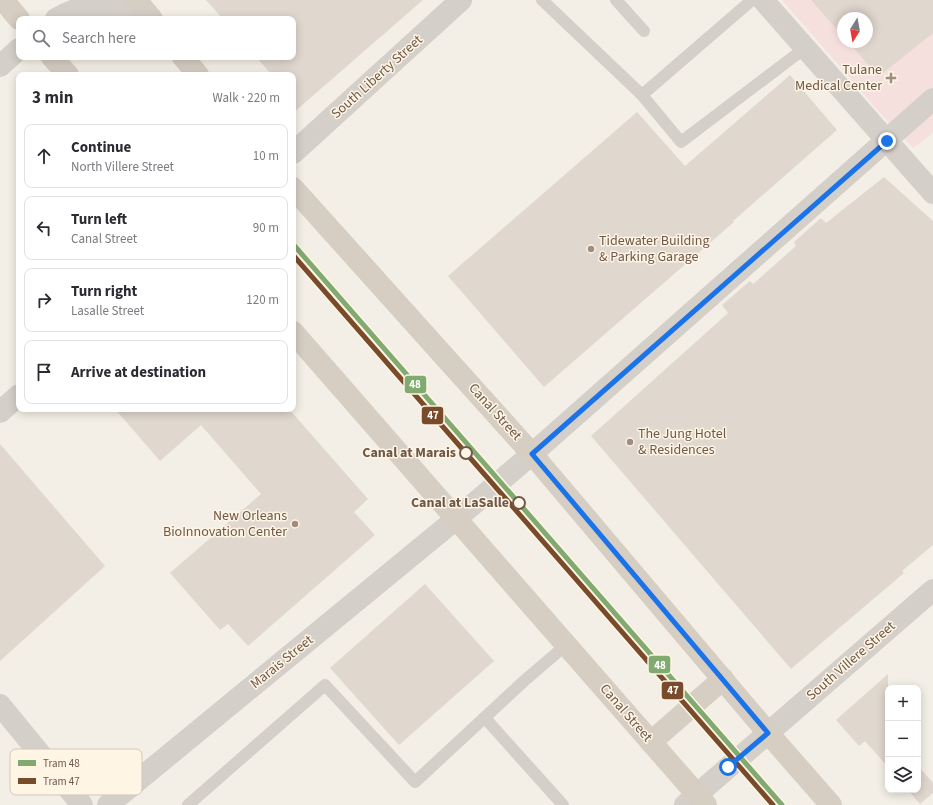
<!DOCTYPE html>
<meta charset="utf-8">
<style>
:root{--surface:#fff;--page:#f7f7f7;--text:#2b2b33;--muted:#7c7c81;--line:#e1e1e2}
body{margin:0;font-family:"Source Sans 3",sans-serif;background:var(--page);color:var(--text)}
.controls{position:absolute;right:12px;bottom:12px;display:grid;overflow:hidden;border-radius:8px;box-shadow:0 2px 10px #0003}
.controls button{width:36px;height:36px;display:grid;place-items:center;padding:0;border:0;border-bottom:1px solid var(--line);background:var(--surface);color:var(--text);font:20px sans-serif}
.compass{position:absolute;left:837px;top:12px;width:36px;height:36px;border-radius:50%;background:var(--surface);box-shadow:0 2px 10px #0003;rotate:191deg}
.stop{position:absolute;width:12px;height:12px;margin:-9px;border:3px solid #1a73e8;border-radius:50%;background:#fff}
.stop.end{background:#1a73e8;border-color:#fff;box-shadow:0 1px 4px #0008}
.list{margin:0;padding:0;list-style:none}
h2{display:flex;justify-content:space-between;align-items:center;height:52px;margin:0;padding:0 16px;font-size:17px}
h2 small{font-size:13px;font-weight:400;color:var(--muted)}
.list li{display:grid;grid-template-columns:26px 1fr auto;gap:12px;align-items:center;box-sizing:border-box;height:64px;margin:0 8px 8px;padding:0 8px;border:1px solid var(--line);border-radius:8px}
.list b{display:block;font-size:15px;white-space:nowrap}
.list p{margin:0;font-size:13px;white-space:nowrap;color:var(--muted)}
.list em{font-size:13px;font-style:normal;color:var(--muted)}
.icon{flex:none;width:22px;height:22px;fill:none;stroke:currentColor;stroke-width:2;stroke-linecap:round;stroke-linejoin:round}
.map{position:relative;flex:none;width:933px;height:805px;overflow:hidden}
.search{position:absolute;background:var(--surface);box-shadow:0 2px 10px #0003;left:16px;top:16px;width:280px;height:44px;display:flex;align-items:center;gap:10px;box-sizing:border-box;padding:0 14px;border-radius:8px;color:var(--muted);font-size:15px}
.panel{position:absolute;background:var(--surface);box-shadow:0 2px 10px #0003;left:16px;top:72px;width:280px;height:340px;border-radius:8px}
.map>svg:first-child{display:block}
.medical{fill:#f6e0de;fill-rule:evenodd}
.building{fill:#e0d7ce}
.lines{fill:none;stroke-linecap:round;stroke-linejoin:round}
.service{stroke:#d5cfc9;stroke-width:12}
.minor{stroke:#d5cfc9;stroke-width:22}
.primary{stroke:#d6cdc3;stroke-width:22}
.tram-1-casing{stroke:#fef5e5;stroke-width:8}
.tram-2-casing{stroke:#fef5e5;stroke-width:8}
.tram-1{stroke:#81aa70;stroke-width:5}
.tram-2{stroke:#7a4b2a;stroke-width:5}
.route{stroke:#1a73e8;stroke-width:5}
.poi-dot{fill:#9e8d80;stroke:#fef5e5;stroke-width:1.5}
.stop-dot{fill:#fef5e5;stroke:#6f5849;stroke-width:2}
.labels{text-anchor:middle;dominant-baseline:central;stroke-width:3;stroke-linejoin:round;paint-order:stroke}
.poi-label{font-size:14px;fill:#6f5849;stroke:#fef5e5;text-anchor:end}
.street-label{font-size:14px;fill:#6f5849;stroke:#fef5e5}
.stop-label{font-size:14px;font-weight:bold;fill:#6f5849;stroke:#fef5e5;text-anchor:end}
.key{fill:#fef5e5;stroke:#d3c6b6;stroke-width:1}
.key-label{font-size:11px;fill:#6f5849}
.line-badge{stroke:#fef5e5;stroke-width:1.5}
.badge-label{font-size:11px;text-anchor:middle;font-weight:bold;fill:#fff}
</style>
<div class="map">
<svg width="933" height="805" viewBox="0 0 933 805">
<rect width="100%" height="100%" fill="#f4efe6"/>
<path class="medical" d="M782,0H933V133L913,148L881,114ZM843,18H867V42H843Z"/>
<g class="building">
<polygon points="206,0 423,0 293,113 293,75 272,75 256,57 293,57 293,19 223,19"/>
<polygon points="811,0 933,0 933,33 878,77 849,42 867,42 867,18 843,18 843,36"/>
<polygon points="790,75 837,130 733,221 734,222 544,387 448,276 637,112 685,166"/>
<polygon points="884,177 933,221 933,545 902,571 904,573 791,669 591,436 728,313 722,305 750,281 753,284 796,246 794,242 821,218 826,223"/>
<polygon points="115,409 289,409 368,499 354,512 375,535 248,646 228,624 220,630 170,573 261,494 201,425 160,461"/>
<polygon points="0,444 105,566 0,661"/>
<polygon points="425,584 494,661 399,745 330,668"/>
<polygon points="888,674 888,767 865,741 859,746 836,720"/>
<polygon points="918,766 933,783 933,793 920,804 908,790 918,790"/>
</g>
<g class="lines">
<g class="service">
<polyline points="542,0 642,95"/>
<polyline points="616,0 644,31"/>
<polyline points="752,0 642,95 681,142 805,48"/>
<polyline points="485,718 563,805"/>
<polyline points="188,805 325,685 415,782 524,681 566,645"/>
</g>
<g class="minor">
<polyline points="763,0 933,193"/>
<path d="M56,19C87,0 114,5 147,14"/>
<polyline points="0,66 19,49"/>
<polyline points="293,153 461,0"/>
<polyline points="0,412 19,395"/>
<polyline points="0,705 82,805"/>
<polyline points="108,805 456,519 532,454 933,99"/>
<polyline points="685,805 933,590"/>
</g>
<g class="primary">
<polyline points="3,0 19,19"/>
<polyline points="136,0 152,19"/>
<polyline points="52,57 68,75"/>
<polyline points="183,57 198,75"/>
<polyline points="293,188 532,454 768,733 831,805"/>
<polyline points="293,332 706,805"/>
<polyline points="651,742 723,679"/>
</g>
<g class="tram-1-casing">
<polyline id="tram-1" points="293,244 782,805"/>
</g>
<g class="tram-2-casing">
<polyline id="tram-2" points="293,255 773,805"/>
</g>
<use href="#tram-1" class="tram-1"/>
<use href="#tram-2" class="tram-2"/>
</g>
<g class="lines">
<polyline class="route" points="728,767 768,733 532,454 887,141"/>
</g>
<g class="poi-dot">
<path d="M889 72h4v4h4v4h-4v4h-4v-4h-4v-4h4z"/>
<circle cx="591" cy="249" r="4"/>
<circle cx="630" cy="442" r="4"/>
<circle cx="295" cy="524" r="4"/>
</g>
<g class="stop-dot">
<circle cx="466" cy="453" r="6"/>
<circle cx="519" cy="503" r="6"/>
</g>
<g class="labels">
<g class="poi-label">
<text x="882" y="70">Tulane<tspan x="882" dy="16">Medical Center</tspan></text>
<text x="599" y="241" text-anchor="start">Tidewater Building<tspan x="599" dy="16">&amp; Parking Garage</tspan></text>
<text x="638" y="434" text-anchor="start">The Jung Hotel<tspan x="638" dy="16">&amp; Residences</tspan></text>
<text x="287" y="516">New Orleans<tspan x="287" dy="16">BioInnovation Center</tspan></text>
</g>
<g class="street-label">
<text transform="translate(377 77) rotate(-42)">South Liberty Street</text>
<text transform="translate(495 412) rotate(48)">Canal Street</text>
<text transform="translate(851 661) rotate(-41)">South Villere Street</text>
<text transform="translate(282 662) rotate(-39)">Marais Street</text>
<text transform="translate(626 713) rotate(49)">Canal Street</text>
</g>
<g class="stop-label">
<text x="456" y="453">Canal at Marais</text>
<text x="509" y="503">Canal at LaSalle</text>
</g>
</g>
<rect x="10" y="749" width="132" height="46" rx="6" class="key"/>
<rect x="18" y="760" width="18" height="6" fill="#81aa70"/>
<rect x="18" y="778" width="18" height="6" fill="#7a4b2a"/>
<g class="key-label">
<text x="43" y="767">Tram 48</text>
<text x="43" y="785">Tram 47</text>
</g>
<g class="line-badge">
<rect x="404" y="375" width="23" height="19" rx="4" fill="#81aa70"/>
<rect x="421" y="406" width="23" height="19" rx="4" fill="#7a4b2a"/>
<rect x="648" y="655" width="23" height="19" rx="4" fill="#81aa70"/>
<rect x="661" y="681" width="23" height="19" rx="4" fill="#7a4b2a"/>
</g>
<g class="badge-label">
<text x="415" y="388">48</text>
<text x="433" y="419">47</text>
<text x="660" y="669">48</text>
<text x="673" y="694">47</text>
</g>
</svg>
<div class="controls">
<button>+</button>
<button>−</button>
<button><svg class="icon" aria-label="layers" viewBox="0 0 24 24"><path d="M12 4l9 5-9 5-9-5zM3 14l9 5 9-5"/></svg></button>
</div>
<svg class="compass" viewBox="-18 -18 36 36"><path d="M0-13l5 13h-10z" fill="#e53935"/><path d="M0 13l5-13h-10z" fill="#7c7c81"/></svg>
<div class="stop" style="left:728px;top:767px"></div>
<div class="stop end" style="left:887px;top:141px"></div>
<div class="search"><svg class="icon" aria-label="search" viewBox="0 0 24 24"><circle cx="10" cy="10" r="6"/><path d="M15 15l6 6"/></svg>Search here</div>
<section class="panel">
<h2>3 min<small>Walk · 220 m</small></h2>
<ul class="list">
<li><svg class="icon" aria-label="ahead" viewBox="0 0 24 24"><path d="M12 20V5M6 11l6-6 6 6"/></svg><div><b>Continue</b><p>North Villere Street</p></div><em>10 m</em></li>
<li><svg class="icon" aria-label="left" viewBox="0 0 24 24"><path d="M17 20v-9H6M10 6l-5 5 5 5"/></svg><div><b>Turn left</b><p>Canal Street</p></div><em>90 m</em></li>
<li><svg class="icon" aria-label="right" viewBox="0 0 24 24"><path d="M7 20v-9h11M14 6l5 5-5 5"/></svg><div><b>Turn right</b><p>Lasalle Street</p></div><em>120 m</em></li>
<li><svg class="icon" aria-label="arrive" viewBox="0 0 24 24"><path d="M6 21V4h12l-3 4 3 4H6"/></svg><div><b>Arrive at destination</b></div></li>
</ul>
</section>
</div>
